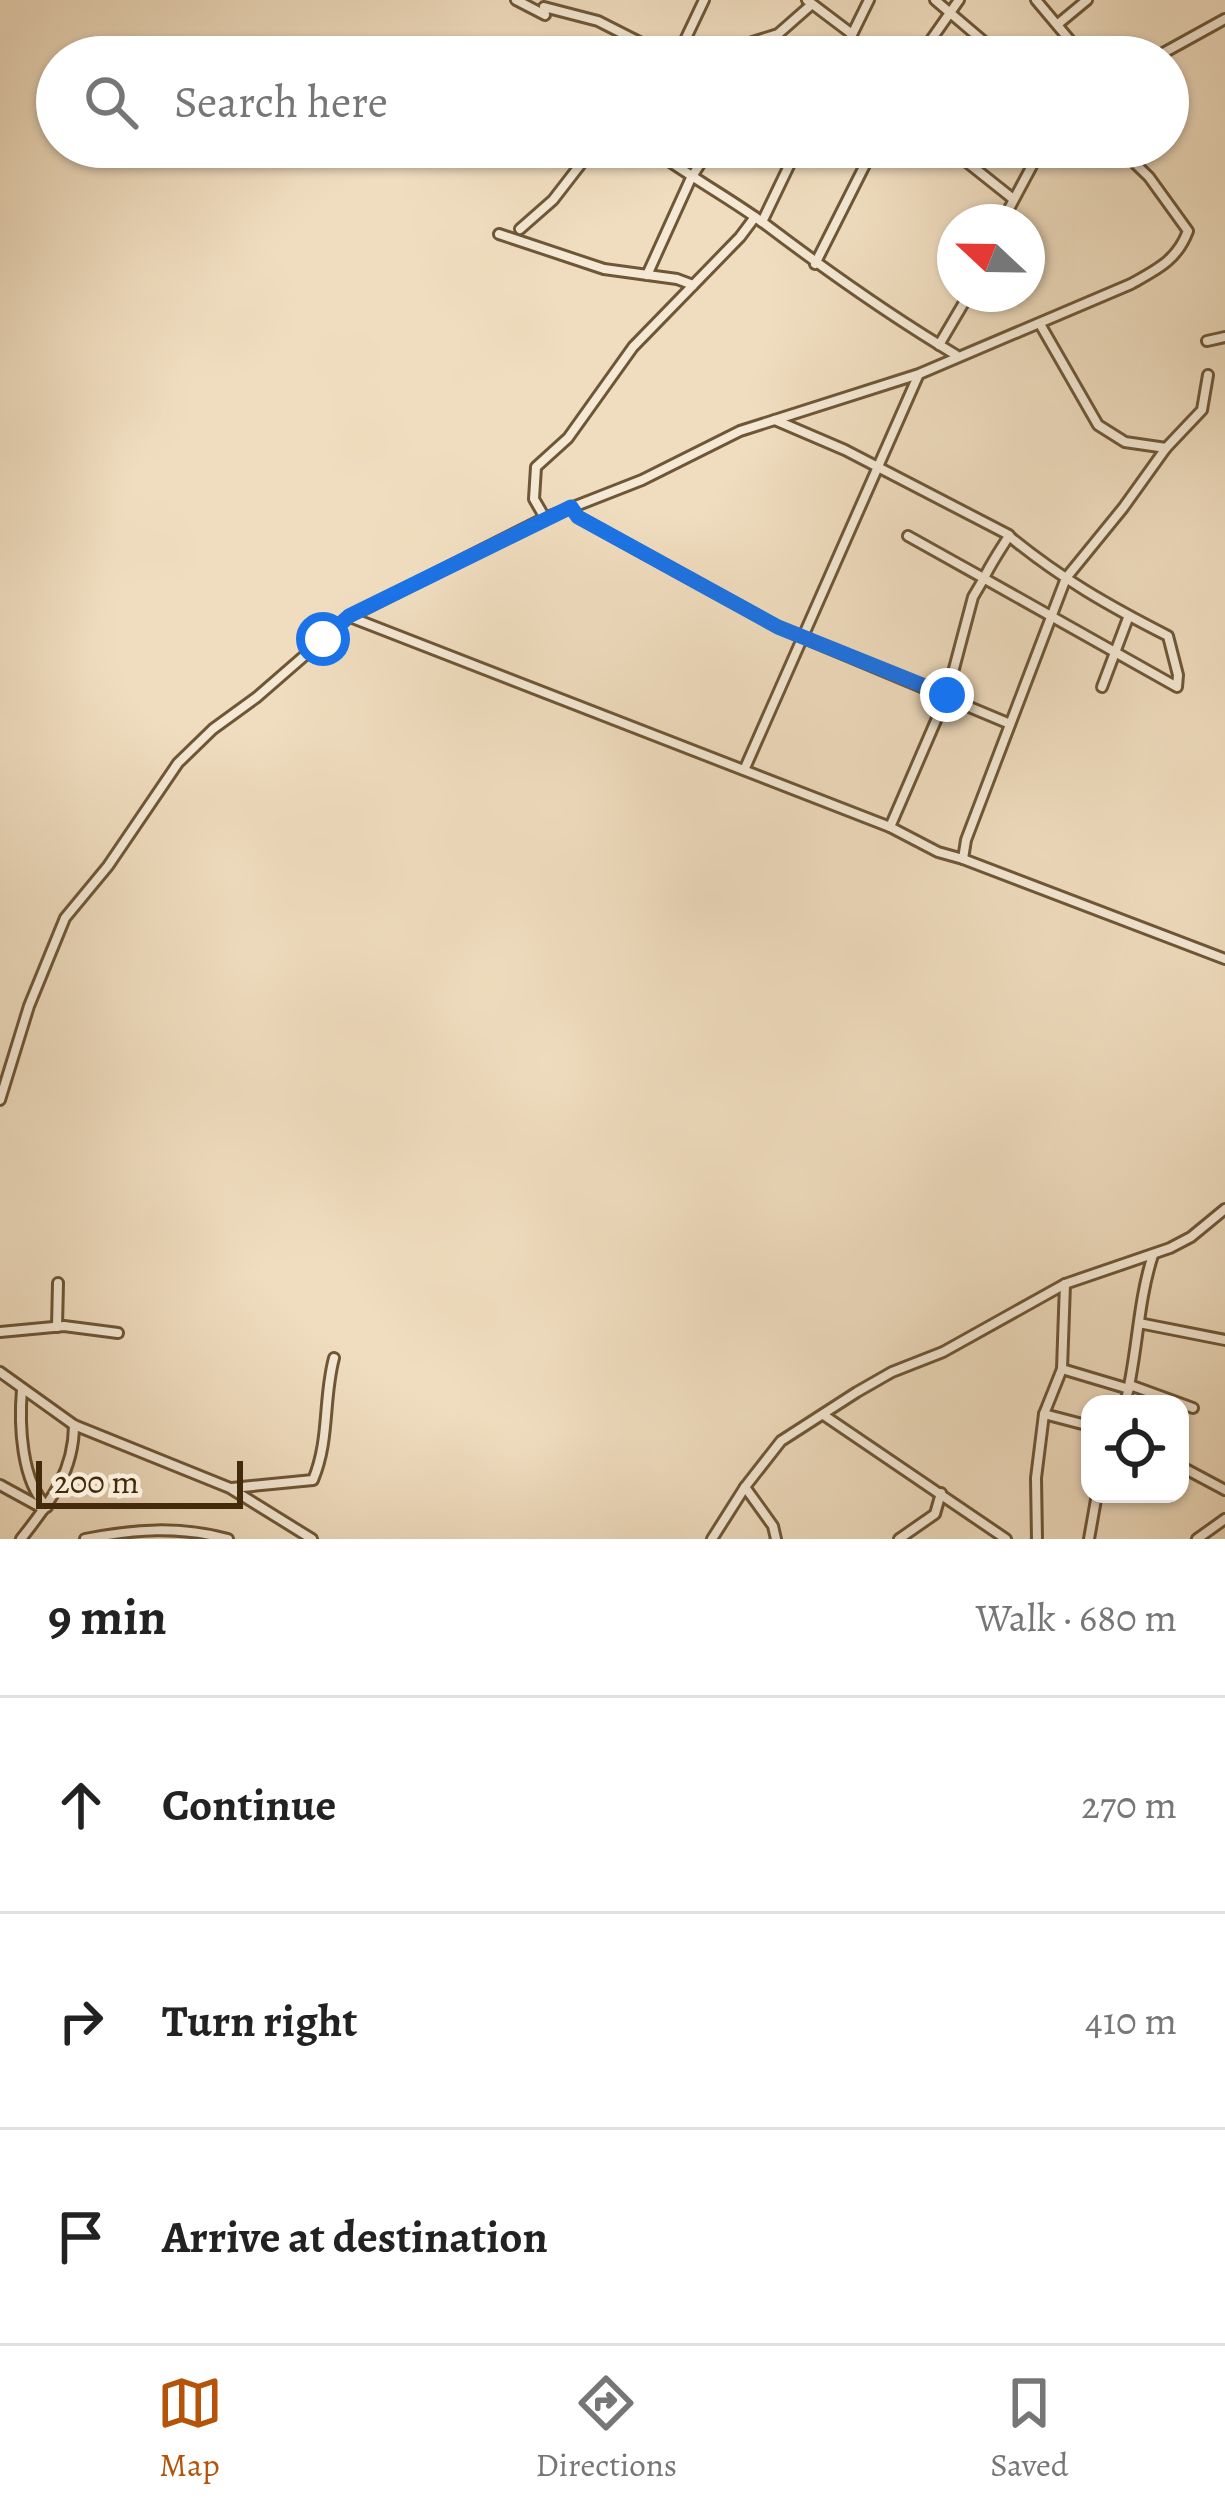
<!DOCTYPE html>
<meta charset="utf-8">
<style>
:root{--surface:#fff;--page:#f6f6f6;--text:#222;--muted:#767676;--line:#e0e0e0;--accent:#b45309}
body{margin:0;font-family:Alegreya,serif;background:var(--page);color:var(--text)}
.controls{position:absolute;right:36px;bottom:36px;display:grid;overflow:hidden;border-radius:24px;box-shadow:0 3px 9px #0004}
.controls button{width:108px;height:108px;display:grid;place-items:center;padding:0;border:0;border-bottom:3px solid var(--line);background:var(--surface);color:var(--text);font:60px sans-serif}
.compass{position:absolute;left:937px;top:204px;width:108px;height:108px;border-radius:50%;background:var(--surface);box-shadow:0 3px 9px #0004;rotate:292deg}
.scale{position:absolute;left:36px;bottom:30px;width:207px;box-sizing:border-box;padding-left:12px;border:6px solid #422a0a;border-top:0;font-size:33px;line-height:42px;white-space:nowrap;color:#422a0a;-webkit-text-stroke:9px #f5e9d5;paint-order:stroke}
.stop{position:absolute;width:36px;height:36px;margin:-27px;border:9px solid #1a73e8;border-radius:50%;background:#fff}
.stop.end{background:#1a73e8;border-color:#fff;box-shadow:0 3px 12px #0008}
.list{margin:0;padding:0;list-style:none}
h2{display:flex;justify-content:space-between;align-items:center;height:156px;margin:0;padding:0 48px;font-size:51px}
h2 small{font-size:39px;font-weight:400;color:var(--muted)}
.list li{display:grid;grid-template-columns:78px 1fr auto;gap:36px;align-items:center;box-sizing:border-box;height:216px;padding:0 48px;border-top:3px solid var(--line)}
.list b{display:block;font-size:45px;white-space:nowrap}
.list em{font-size:39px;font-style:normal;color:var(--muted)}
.icon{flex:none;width:66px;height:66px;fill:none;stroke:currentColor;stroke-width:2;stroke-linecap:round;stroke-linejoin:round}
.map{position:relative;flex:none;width:1225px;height:1539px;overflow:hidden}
.search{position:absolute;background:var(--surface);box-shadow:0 3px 9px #0004;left:36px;right:36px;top:36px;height:132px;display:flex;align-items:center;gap:30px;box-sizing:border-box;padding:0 42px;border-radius:66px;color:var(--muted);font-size:45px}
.sheet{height:804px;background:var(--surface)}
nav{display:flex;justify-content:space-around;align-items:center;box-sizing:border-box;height:168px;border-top:3px solid var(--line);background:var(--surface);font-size:33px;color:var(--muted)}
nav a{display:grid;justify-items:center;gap:6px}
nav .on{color:var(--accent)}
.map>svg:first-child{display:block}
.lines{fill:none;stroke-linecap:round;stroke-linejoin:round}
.street-casing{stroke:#6e5737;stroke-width:14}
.street{stroke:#f5e9d5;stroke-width:8}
.route{stroke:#1a73e8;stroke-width:15}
</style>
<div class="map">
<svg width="1225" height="1539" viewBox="0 0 1225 1539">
<rect width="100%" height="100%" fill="#f0ddbf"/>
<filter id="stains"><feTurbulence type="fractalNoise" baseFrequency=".00167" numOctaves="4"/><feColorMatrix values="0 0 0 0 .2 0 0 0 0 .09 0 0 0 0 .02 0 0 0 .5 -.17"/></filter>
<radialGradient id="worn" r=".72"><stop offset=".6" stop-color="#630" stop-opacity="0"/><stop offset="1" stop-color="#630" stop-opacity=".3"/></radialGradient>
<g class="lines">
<g class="street-casing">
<g id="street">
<polyline points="516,0 545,15 544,7 598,21 669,57"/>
<polyline points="807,0 852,34"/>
<polyline points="935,0 1002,57"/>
<polyline points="1036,0 1084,57"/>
<polyline points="1058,24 1087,0"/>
<polyline points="677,57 704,0"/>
<polyline points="705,57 778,34 811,5"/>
<polyline points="841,57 869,0"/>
<polyline points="919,57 959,0"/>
<polyline points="1156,57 1225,19"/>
<path d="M649,147C687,175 728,197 765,224C827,271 889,315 956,355"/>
<polyline points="948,147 1012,198"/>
<polyline points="762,222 798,147"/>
<polyline points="1002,222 1042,147"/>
<polyline points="520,229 553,200 594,147"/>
<polyline points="499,234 604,269 677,279 693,285"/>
<polyline points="815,264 874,147"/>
<polyline points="647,275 691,178 711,147"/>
<polyline points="1040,324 1098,425 1125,442 1166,448"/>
<polyline points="1207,341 1225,337"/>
<polyline points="939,345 969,294"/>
<polyline points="775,420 845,450 1009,535"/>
<polyline points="571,507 578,517 778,627 1010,724"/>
<polyline points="545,518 534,499 536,467 568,438 633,347 740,237 755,217"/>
<path d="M350,617L890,827L947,695L973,597L983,580C990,565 1000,550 1009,536C1060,578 1109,606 1168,636L1178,675L1177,687C1088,637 998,586 908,536"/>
<polyline points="1102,687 1128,618"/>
<polyline points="745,768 918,376"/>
<polyline points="890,827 938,852 963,859 966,840 1066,578 1123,508 1166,448 1202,410 1208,375"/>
<polyline points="963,859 1225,959"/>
<path d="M0,1100L29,1006L65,918L108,866L178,763L213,729L257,697L349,617L545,518L642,480L740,431L919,374L1131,284C1158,269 1177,260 1188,231L1149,177L1118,147"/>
<polyline points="1065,1284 1062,1369 1044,1414 1090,1426"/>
<polyline points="1139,1323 1225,1340"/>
<polyline points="57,1327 58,1283"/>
<polyline points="0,1332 64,1326 118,1333"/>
<polyline points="1062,1369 1129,1389"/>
<polyline points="0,1372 74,1425 230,1488 312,1539"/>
<polyline points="1130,1385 1193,1408"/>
<path d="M22,1389C19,1424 21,1481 47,1507"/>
<path d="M1125,1404C1138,1354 1137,1304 1153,1255"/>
<polyline points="825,1416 1006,1539"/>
<polyline points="1180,1466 1225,1490"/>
<polyline points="0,1485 44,1509"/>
<polyline points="745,1487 773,1526 776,1539"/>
<path d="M232,1488L313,1480C330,1440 323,1399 334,1358"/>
<path d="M21,1539C49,1503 74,1473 74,1425"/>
<path d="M85,1539C135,1529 179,1526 228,1539"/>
<polyline points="712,1539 745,1487 781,1441 857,1392 892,1372 943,1352 1065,1284 1170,1248 1191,1237 1225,1209"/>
<polyline points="899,1539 935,1514 941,1493"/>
<polyline points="1037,1539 1036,1478 1044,1414"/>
<polyline points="1089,1539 1097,1494"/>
<polyline points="1197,1539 1225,1519"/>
</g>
</g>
<use href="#street" class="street"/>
</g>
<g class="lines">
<polyline class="route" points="323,639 349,616 571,507 578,517 778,627 947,695"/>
</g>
<rect width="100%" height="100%" filter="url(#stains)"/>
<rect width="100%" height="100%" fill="url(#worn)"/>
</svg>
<div class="controls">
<button><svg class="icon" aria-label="locate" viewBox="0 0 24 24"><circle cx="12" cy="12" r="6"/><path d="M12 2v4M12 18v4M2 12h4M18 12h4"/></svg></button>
</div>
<svg class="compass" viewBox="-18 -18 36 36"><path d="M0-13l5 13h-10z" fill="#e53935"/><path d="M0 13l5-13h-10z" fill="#767676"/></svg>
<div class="scale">200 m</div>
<div class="stop" style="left:323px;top:639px"></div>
<div class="stop end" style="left:947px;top:695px"></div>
<div class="search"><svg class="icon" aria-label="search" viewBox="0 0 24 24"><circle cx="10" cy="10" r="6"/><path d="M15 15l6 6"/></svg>Search here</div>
</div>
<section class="sheet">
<h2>9 min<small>Walk · 680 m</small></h2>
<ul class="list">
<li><svg class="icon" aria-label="ahead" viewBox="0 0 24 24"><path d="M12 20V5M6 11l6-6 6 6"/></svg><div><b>Continue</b></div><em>270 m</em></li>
<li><svg class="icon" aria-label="right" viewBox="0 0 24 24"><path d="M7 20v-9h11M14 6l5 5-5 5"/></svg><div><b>Turn right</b></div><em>410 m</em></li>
<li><svg class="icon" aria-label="arrive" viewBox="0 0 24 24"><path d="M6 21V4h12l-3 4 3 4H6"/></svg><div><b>Arrive at destination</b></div></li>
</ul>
</section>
<nav>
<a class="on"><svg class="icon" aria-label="map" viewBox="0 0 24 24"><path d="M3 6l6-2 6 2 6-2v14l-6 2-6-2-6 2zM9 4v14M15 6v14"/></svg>Map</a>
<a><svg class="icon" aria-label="directions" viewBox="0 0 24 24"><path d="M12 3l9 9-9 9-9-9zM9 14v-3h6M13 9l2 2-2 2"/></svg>Directions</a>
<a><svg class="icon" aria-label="saved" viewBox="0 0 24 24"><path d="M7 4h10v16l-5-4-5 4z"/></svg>Saved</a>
</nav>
